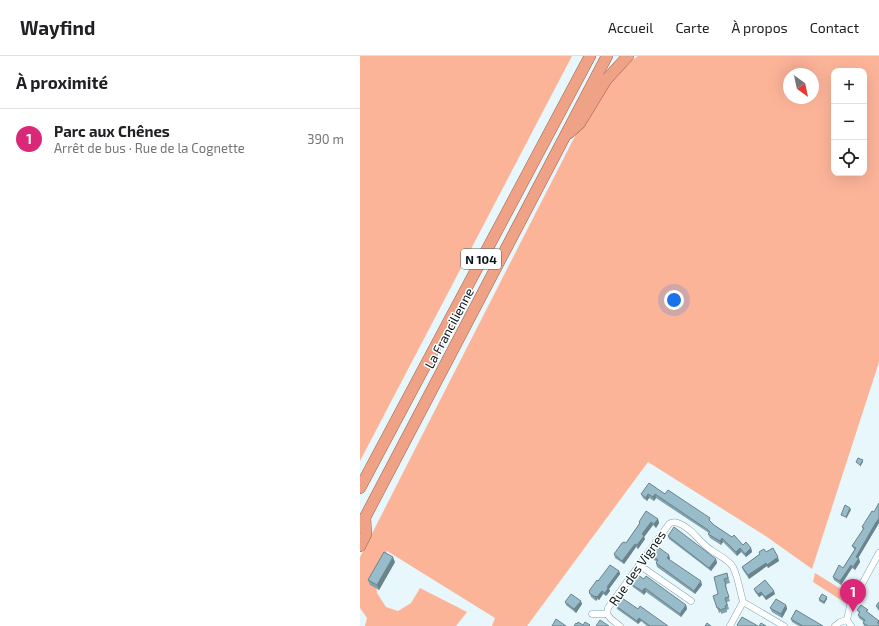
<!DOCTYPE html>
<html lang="fr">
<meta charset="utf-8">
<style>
:root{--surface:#fff;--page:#f2f2f2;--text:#202124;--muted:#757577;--line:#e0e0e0;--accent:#db2777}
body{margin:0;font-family:"Exo 2",sans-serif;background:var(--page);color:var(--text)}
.controls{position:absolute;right:12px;top:12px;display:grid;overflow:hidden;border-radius:8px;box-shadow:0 4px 16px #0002}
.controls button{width:36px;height:36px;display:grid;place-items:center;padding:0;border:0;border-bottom:1px solid var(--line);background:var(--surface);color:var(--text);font:20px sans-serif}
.compass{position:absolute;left:423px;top:12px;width:36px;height:36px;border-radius:50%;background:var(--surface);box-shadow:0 4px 16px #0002;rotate:147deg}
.you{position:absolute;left:314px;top:244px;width:14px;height:14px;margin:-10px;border:3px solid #fff;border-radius:50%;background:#1a73e8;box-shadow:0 0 0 6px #1a73e833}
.badge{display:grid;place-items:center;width:26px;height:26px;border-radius:50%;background:var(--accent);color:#fff;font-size:13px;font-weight:700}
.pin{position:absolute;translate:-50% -33px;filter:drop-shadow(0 1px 2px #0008)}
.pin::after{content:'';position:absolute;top:21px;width:14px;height:12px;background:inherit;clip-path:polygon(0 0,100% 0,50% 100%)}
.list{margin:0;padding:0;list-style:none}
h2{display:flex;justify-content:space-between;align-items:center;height:52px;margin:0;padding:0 16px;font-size:17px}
h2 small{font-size:13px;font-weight:400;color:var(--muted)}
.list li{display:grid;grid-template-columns:26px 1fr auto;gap:12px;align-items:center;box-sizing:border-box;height:60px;padding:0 16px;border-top:1px solid var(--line)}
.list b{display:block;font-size:15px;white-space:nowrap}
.list p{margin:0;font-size:13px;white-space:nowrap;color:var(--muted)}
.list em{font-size:13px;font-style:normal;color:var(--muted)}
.icon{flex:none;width:22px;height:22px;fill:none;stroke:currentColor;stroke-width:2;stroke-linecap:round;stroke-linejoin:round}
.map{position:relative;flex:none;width:519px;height:570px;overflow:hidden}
header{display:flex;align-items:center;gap:24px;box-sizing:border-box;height:56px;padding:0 20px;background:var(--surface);border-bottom:1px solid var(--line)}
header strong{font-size:19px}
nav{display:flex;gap:22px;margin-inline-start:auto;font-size:14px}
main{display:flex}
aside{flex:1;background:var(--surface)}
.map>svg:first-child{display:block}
.green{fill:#fcb499;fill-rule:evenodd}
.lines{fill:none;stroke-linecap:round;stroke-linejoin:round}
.minor-casing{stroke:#7fa3af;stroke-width:7}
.trunk-casing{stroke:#9d624c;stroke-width:12}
.minor{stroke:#fff;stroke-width:6}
.trunk{stroke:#f0a286;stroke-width:11}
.wall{fill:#83a2ad}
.shaded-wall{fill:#6a848d}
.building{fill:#98bcc9;stroke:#6a848d}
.labels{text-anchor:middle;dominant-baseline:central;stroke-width:3;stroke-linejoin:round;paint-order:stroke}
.shield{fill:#fff;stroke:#525c5f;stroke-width:1}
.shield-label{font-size:12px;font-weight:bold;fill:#08161b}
.street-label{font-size:13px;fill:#08161b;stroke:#fff}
</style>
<header>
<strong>Wayfind</strong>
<nav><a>Accueil</a><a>Carte</a><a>À propos</a><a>Contact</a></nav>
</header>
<main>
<aside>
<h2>À proximité<small></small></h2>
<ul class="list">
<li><span class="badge">1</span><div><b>Parc aux Chênes</b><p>Arrêt de bus · Rue de la Cognette</p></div><em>390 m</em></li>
</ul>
</aside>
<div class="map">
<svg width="519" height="570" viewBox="0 0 519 570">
<rect width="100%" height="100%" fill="#e8f7fc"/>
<g class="green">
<polygon points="0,0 212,0 0,405"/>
<path d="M278,0H519V306L452,513L407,481L288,406L167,570H132L135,562L27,495L15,522L17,537L26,551L38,555L51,547L60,532L107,556L96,570H5L7,562L0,552V501L213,84C232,54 248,21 278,0ZM474,15H504V117H474ZM429,18H453V42H429Z"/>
<polygon points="455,517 489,538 484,546 453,526"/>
</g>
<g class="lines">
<g class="minor-casing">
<g id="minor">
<polyline points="279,509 331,545"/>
<polyline points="232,558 247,558"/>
<path d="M247,558L248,552L309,468C312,466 315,466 318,467C332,472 339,486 351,494C358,499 368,503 373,511C378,521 380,535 383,546L424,570"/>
<polyline points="247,558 251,563 260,570"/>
<polyline points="370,570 383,546"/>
<polyline points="475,570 480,566 487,564"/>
<polyline points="491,570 487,564 490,550 519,497"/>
</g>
</g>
<g class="trunk-casing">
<g id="trunk">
<polyline points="209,77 220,67 246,24 268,0"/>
<polyline points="0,432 230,0"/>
<polyline points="0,471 247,0"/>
<polyline points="0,490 6,478 5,462"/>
</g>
</g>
<use href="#minor" class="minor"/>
<use href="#trunk" class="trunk"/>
</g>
<g class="wall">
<polygon points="281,438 305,438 351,466 354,469 383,489 391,492 392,496 386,501 381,496 377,500 363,486 361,489 350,482 348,478 349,477 296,442 294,445 289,442 287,445 283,442"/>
<polygon points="519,447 519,467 498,502 500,506 495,514 492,512 481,529 474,524 473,521 483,512 494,494 494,493 492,490 503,474 502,471 514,456"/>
<polygon points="298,463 299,467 296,472 293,469 284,481 285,483 278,493 276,491 264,508 255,502 254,498 266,487 279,468 279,466"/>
<polygon points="308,480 356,503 357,507 351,515 309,483"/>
<polygon points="399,496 406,496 419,505 408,512 407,510 389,523 383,514 382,511 400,498"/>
<polygon points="292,500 310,502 309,504 342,529 335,538 297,511 296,507 297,506 293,503"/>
<polygon points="35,506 19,534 10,529 8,524"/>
<polygon points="259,515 260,518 249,533 250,535 246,540 243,538 239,544 237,543 236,545 231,541 229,535 238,525"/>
<polygon points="367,517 370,527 366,528 367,533 366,534 370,545 367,546 369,553 367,554 367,556 361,558 361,556 359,557 353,540 358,538"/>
<polygon points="284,523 326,549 327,553 321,561 286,536 284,539 273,531 271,528"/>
<polygon points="394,533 415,538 406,544 402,539 399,541 395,536"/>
<polygon points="467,541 467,543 464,548 459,545 459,543"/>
<polygon points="205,546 222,548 216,557 206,549"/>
<polygon points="519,546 519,555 518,554 516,550"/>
<polygon points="426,549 427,553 422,562 412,556 410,552"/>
<polygon points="256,550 278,553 308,570 287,570 281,565 278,568 257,553"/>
<polygon points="497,554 509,557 519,565 519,570 504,570 503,567 504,566 499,562 498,559 499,557"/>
<polygon points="431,563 463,570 439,570 432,566"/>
</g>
<g class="shaded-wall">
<polygon points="503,404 503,406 500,411 500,409"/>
<polygon points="288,438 289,442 287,445 286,442"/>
<polygon points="295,438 296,442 294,445 293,441"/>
<polygon points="490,452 491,454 486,463 486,461"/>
<polygon points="519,462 519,467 497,504 496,501 515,468"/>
<polygon points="298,463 299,467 296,472 294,468"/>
<polygon points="291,466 293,469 284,481 285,483 278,493 277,489 282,478"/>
<polygon points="362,482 363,486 361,489 360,485"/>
<polygon points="275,488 276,491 264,508 262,505"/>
<polygon points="380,492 381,496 377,500 376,496"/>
<polygon points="391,492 392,496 386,501 385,498"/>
<polygon points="309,499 310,502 308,506 307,502"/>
<polygon points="33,501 35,506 19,534 17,529"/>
<polygon points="418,501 419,505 408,512 407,509"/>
<polygon points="499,502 500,506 495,514 493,511"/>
<polygon points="356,503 357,507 351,515 349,512"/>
<polygon points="406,507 407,510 389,523 388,519"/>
<polygon points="491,509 492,512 481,529 480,525"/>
<polygon points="259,515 260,518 249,533 250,535 246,540 245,537 247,531"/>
<polygon points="341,525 342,529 335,538 334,535"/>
<polygon points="285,532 286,536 284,539 282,535"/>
<polygon points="242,535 243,538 239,544 237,541"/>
<polygon points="414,535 415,538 406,544 405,541"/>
<polygon points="401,536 402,539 399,541 398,538"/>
<polygon points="236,540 237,543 236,545 235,541"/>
<polygon points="467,541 467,543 464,548 464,546"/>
<polygon points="221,545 222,548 216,557 214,553"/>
<polygon points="326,549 327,553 321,561 320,558"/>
<polygon points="426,549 427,553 422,562 421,558"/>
<polygon points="279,562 281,565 278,568 277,565"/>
</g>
<g class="building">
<polygon points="498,402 503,404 500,409 496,406"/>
<polygon points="289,427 305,438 308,434 350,462 349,464 354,469 372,481 374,479 383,489 386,486 391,492 385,498 380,492 376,496 362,482 360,485 348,478 350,476 348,474 295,438 293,441 288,438 286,442 281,438"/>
<polygon points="519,447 519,462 515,468 496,501 499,502 493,511 491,509 480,525 473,521 479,509 483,512 496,492 492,490 504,472 502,471 512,455 514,456"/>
<polygon points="485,449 490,452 486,461 481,459"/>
<polygon points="286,455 298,463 294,468 291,466 282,478 284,480 277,489 275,488 262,505 254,498 262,487 264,486 266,487 280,467 279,466"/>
<polygon points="314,471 356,503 349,512 308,480"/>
<polygon points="298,491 309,499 307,502 341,525 334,535 296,507 298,504 292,500"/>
<polygon points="413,492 418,501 407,509 406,507 388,519 382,511 400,498 399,496 404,493 406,496"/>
<polygon points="24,496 33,501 17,529 8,524"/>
<polygon points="250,509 259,515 247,531 248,532 245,537 242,535 237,541 236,540 235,541 229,537 230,536 229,535 237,524 238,525"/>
<polygon points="367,517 368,522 364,523 366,529 365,529 369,541 365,542 367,549 365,550 366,552 360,554 359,552 357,552 353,540 358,538 354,521"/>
<polygon points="278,519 284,523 286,520 326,549 320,558 285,532 282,535 271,528"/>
<polygon points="405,524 414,535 405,541 401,536 398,538 394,533"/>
<polygon points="211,538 221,545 214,553 205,546"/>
<polygon points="462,538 467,541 464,546 459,543"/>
<polygon points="262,542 278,553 280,550 308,570 290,570 279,562 277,565 256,550"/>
<polygon points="416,543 426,549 421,558 410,552"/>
<polygon points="519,546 519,552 516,550"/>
<polygon points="501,549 508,554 506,555 519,565 517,567 519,567 519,570 508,570 503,567 505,564 498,559 500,556 497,554"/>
<polygon points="436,554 463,570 443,570 431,563"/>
<polygon points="382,561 398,570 378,570 377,569"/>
<polygon points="196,563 206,570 192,570"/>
<polygon points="240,564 249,570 236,570"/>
<polygon points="218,566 223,569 225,566 230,569 229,570 214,570 216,567 217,568"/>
<polygon points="347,567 351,570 345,570"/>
<polygon points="401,567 406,570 399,570"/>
</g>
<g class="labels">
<rect class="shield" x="101" y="193" width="40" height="20" rx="3"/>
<g class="shield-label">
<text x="121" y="203">N 104</text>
</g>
<g class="street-label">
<text transform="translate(89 272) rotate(-62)">La Francilienne</text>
<text transform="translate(277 512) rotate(-55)">Rue des Vignes</text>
</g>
</g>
</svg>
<div class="controls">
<button>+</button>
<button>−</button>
<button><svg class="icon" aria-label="locate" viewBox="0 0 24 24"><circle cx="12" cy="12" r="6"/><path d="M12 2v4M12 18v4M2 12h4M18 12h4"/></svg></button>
</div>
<svg class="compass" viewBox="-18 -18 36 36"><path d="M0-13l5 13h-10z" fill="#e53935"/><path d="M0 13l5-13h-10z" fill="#757577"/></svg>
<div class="you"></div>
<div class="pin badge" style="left:493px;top:556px">1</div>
</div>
</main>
